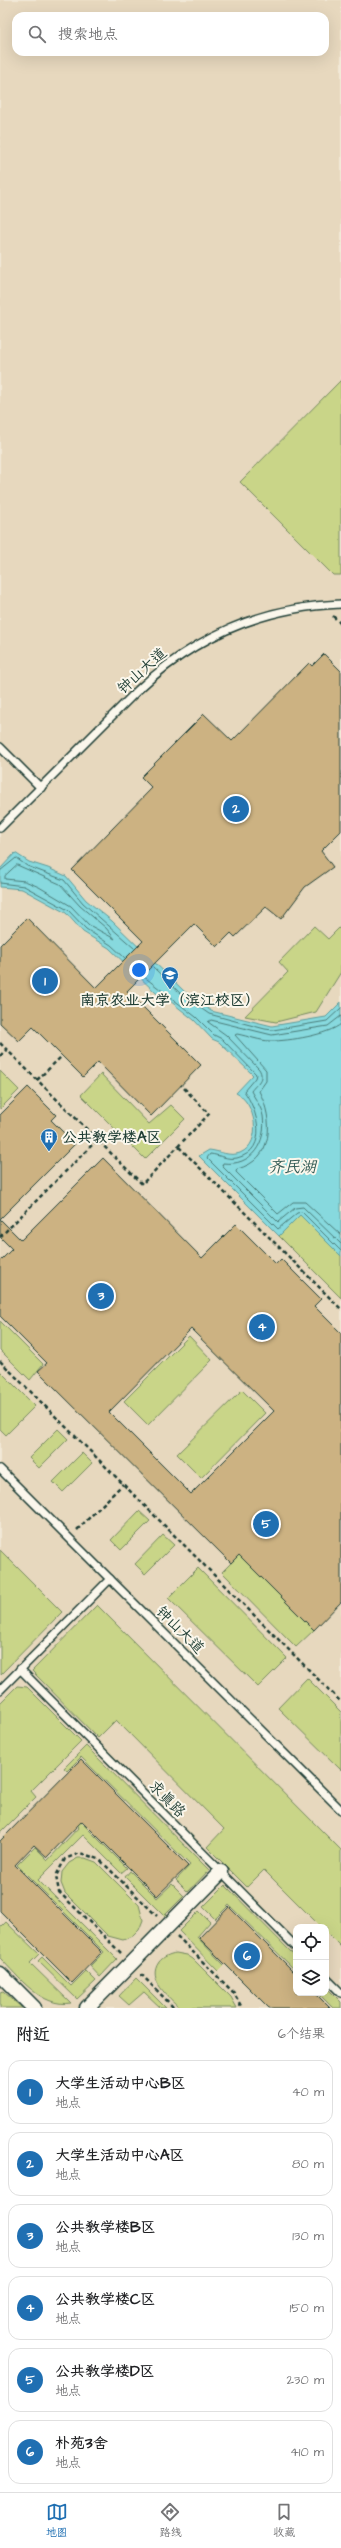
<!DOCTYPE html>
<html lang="zh">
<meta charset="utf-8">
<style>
:root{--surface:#fff;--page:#f6f6f6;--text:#202124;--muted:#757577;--line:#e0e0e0;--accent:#1f6fb2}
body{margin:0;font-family:"Architects Daughter","LXGW WenKai TC",sans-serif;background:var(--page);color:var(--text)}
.controls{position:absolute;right:12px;bottom:12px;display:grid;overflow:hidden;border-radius:8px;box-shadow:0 4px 16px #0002}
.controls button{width:36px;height:36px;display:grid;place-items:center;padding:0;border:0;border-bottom:1px solid var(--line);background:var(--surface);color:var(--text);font:20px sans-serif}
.you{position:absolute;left:139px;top:970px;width:14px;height:14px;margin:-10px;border:3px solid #fff;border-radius:50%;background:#1a73e8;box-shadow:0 0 0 6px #1a73e833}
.badge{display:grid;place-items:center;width:26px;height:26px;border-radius:50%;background:var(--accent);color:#fff;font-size:13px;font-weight:700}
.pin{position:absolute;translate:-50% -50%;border:2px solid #fff;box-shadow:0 1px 4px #0006}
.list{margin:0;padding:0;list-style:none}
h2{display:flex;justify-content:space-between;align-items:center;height:52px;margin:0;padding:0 16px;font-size:17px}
h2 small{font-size:13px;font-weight:400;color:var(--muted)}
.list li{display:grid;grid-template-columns:26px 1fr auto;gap:12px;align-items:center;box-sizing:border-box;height:64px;margin:0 8px 8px;padding:0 8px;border:1px solid var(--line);border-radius:12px}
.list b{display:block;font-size:15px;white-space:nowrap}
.list p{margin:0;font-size:13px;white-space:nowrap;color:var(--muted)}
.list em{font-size:13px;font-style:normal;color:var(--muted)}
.icon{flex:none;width:22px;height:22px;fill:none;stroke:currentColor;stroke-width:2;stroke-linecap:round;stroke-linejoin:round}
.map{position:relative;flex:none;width:341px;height:2008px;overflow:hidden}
.search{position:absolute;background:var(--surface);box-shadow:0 4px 16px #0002;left:12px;right:12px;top:12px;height:44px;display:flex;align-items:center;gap:10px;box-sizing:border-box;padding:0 14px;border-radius:12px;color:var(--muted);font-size:15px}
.sheet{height:484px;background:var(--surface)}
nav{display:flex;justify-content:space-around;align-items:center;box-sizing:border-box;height:56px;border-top:1px solid var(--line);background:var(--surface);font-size:11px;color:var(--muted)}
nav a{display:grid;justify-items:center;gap:2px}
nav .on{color:var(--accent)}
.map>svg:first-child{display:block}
.built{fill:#e7d8be;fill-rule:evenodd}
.green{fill:#c9d588;stroke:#74895e}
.water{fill:#87d9de;stroke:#5d9b9a}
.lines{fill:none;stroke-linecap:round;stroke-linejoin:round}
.shore{stroke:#497b78;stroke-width:1}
.building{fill:#ccb282;stroke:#1f3d34;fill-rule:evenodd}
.service-casing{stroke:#1f3d34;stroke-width:10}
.minor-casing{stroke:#1f3d34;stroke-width:17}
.path{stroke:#1f3d34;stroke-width:2.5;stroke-dasharray:4 3;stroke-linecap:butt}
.service{stroke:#fbf7ec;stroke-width:7}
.minor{stroke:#fbf7ec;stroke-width:14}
.labels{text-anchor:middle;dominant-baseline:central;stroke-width:4;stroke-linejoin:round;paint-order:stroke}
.street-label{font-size:15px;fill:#1f3d34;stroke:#fbf7ec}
.poi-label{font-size:15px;font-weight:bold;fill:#1f3d34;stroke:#fbf7ec}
.water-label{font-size:16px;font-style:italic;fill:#345c56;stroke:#fbf7ec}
</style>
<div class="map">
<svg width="341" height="2008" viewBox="0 0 341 2008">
<rect width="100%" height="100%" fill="#f2e9d7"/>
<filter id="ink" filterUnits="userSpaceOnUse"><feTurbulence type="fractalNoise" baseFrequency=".025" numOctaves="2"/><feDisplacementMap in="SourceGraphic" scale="8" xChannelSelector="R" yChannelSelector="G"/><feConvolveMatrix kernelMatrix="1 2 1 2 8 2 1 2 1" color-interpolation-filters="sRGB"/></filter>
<g filter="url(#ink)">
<path class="built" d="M0,0H341V2008H0ZM16,16H325V52H16ZM296,1927H326V1993H296Z"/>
<g class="green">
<polygon points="341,380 341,575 333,575 240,482"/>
<polygon points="314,926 328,939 341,926 341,972 316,1012 276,1022 245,1016 288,972 279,962"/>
<polygon points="0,1071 19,1090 0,1109"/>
<polygon points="101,1074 149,1124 171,1105 185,1119 145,1159 81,1095"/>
<polygon points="300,1215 341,1256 341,1298 279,1236"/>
<polygon points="0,1321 43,1364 30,1380 0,1350"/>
<polygon points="189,1336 212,1360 148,1425 124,1401"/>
<polygon points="0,1371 35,1406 6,1435 0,1429"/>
<polygon points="242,1390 265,1413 201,1478 177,1454"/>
<polygon points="58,1429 68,1439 39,1468 29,1458"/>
<polygon points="82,1453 92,1463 63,1492 53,1482"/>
<polygon points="139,1511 150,1521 121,1550 111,1540"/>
<polygon points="163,1535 174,1545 145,1574 135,1564"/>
<polygon points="0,1550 62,1612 0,1675"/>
<polygon points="239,1555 314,1630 296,1647 222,1572"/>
<polygon points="198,1568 287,1658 258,1687 168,1598"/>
<polygon points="97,1605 341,1850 341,1947 326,1932 326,1927 321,1927 264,1870 247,1887 207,1847 224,1829 116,1720 98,1738 32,1671"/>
<polygon points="307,1678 341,1712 341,1770 278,1708"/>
<polygon points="17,1686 27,1687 81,1741 31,1791 36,1797 0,1833 0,1703"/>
<polygon points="86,1746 209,1870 188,1892 176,1880 190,1865 81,1757 67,1771 64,1768"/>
<polygon points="76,1817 127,1868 121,1873 83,1835 38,1880 117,1959 100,1977 90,1966 104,1952 17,1865 35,1847 48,1860 79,1827 73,1820"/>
<polygon points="78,1858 85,1858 96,1862 139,1905 143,1920 139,1930 133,1936 123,1940 108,1936 65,1893 61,1883 62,1872 69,1863"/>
<polygon points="130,1871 157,1898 172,1884 184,1896 164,1916 125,1877"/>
<polygon points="225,1885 296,1957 296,1971 229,1905 215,1919 203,1907"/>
<polygon points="199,1911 210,1922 197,1937 224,1965 218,1971 179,1931"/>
<path d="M6,1922L39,1954L30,1963L71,2003C41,2008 19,1977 0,1958V1928Z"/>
<path d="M176,1953L187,1955L193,1959L231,1997L237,2008H180C169,1997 146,1980 159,1962C163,1957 169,1954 176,1953Z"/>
<polygon points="42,1957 71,1986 86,1971 96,1981 77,1999 38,1961"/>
<polygon points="136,1978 166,2008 161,2008 144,1992 129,2005 119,1996"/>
<polygon points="326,1987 341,2002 341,2008 333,2008 318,1993 326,1993"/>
<polygon points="3,1991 22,2008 0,2008 0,1992"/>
</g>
<path class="water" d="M15,853L29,862L48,868L66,876L86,900L112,921L185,992L211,1011L272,1026L326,1017L341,1002V1256L300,1215L279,1236L199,1156L209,1150C220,1151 229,1157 240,1153C264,1143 255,1102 236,1093L253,1075L219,1042L212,1039L194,1020L170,1001L156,993L109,948L83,932L66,913L22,889L0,887V869Z"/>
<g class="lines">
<g class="shore">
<polygon points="17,865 60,884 80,906 106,928 115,939 89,925 71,906 39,887 25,881 5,879 5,876"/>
<polyline points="0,871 16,858 27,866 64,880 83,903 134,948"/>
<polyline points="0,883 24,886 68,910 86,929 111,945 125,958"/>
<polyline points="153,967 182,995 209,1014 265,1029 273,1030 327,1021 341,1008"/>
<path d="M143,976L196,1017L214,1035L222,1039L256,1074L255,1078L244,1091C257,1109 270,1150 237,1158C227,1160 220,1155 210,1154L207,1158L278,1229L297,1213L302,1212L341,1251"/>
<path d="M341,1016L328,1026L272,1035L211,1020L208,1022L226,1035L259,1069C265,1079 257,1083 251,1091C255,1099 261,1106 263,1116C267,1142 252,1167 223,1163L222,1166L278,1222L295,1208L303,1207L341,1244"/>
<path d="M341,1024C328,1035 289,1041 271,1041C260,1041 248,1036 237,1034L235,1035L266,1070V1081L259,1091C274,1120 274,1160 237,1169L236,1172L278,1214L293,1202H305L341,1235"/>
</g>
</g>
<g class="building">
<polygon points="324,654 341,671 341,831 321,851 333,867 305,887 281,919 266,907 235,937 231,933 217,947 194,924 127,991 201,1065 151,1116 98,1062 83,1077 33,1027 19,1041 0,1023 0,945 27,918 96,988 143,941 72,870 152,788 141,777 204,714 232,741 309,663 312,666"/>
<polygon points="28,1087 56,1115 51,1120 75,1144 0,1219 0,1115"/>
<path d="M103,1158L202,1258L236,1224L276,1264L281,1259L321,1299L314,1306L341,1333V1602L314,1630L239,1555L231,1563L38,1371L47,1363L0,1316V1261L12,1249L0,1237V1219L21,1240ZM191,1329L274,1411L191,1494L109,1412Z"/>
<polygon points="81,1759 188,1866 157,1896 82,1821 47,1857 34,1845 15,1865 102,1952 72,1983 0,1911 0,1841"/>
<polygon points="229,1907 296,1974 296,1993 315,1993 330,2008 269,2008 199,1938"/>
</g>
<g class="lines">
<g class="service-casing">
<g id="service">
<polyline points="0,747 41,788"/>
<path d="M0,828L138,690C195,636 263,607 341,604"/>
<polyline points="0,1469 341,1810"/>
<polyline points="20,1669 296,1947"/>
<polyline points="0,1690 110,1579"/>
<polyline points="326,1978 341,1993"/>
</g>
</g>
<g class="minor-casing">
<g id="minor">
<polyline points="0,1974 34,2008"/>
<polyline points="87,2008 221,1872"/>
</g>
</g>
<g class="path">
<polyline points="333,616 341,624"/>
<polyline points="0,1043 142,1184 209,1114 181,1085"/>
<polyline points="0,1056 6,1050"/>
<polyline points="37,1080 62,1056"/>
<polyline points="179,1147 341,1309"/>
<polyline points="0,1237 97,1140"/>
<polyline points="0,1361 341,1702"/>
<polyline points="77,1530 123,1484"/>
<polyline points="177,1936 234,1993 242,2008"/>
<polyline points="121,1953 59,1892 56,1876 65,1859 80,1853 99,1859 157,1916"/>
<polyline points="141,1974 174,2008"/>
</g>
<use href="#service" class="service"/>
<use href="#minor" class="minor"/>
</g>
</g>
<defs>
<g id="university-pin" transform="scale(0.9)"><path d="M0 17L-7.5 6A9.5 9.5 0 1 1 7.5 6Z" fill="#1f6fb2" stroke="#fbf7ec"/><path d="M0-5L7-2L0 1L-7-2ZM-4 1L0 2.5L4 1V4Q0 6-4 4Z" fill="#fff"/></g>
<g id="building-pin" transform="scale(0.9)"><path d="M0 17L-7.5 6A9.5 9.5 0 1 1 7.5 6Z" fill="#1f6fb2" stroke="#fbf7ec"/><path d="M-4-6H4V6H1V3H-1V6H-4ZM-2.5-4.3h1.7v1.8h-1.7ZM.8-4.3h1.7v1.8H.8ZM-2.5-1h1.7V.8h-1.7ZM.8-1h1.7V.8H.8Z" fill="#fff"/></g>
</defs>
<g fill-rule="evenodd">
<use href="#university-pin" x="170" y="975"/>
<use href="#building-pin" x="49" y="1137"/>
</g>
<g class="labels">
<g class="street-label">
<text transform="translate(142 671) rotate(-42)">钟山大道</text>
<text transform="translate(180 1630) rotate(45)">钟山大道</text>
<text transform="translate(167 1799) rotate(45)">求真路</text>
</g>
<g class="poi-label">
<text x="170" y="1000">南京农业大学（滨江校区）</text>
<text x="62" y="1137" text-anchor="start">公共教学楼A区</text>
</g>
<g class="water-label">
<text x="292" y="1167">齐民湖</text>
</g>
</g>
</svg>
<div class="controls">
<button><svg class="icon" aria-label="locate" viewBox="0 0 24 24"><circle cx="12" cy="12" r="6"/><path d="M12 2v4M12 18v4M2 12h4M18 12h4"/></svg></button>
<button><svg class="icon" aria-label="layers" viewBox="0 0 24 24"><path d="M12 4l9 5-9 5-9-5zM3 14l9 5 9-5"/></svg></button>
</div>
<div class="you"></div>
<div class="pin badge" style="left:45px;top:981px">1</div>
<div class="pin badge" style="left:236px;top:809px">2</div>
<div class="pin badge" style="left:101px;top:1296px">3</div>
<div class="pin badge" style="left:262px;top:1327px">4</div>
<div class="pin badge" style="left:266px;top:1524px">5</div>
<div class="pin badge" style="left:247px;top:1956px">6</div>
<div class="search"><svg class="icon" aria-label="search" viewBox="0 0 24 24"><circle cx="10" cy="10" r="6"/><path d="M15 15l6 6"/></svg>搜索地点</div>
</div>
<section class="sheet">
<h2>附近<small>6个结果</small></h2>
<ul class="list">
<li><span class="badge">1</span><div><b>大学生活动中心B区</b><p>地点</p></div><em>40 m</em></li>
<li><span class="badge">2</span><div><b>大学生活动中心A区</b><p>地点</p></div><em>80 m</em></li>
<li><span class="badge">3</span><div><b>公共教学楼B区</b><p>地点</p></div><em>130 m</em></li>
<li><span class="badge">4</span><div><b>公共教学楼C区</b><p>地点</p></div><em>150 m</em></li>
<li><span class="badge">5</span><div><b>公共教学楼D区</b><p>地点</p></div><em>230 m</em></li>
<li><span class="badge">6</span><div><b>朴苑3舍</b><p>地点</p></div><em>410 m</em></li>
</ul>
</section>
<nav>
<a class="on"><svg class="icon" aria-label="map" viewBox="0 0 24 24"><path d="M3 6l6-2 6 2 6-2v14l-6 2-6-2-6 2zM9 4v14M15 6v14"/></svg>地图</a>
<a><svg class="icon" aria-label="directions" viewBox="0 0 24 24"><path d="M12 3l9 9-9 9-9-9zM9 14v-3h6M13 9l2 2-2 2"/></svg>路线</a>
<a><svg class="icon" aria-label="saved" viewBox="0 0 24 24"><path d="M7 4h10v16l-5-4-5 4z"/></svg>收藏</a>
</nav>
